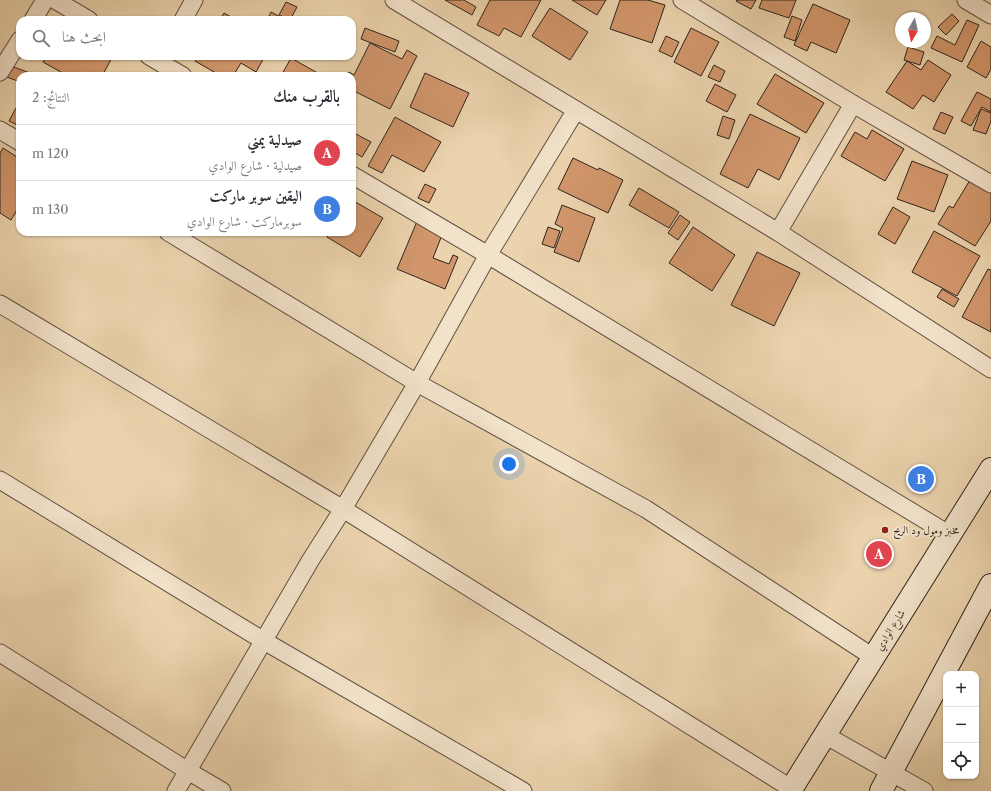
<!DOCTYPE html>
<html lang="ar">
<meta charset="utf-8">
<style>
:root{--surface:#fff;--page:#f7f7f7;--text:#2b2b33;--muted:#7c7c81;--line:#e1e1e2;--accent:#b45309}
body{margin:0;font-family:"Libre Caslon Text",Amiri,serif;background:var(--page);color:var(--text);direction:rtl}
.controls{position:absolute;right:12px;bottom:12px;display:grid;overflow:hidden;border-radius:8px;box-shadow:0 1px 3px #0004}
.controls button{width:36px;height:36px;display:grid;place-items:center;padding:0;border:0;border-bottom:1px solid var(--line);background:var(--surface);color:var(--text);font:20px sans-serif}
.compass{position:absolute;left:895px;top:12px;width:36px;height:36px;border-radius:50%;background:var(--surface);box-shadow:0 1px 3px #0004;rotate:188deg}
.you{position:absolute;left:509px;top:464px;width:14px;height:14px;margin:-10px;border:3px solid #fff;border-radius:50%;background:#1a73e8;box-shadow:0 0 0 6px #1a73e833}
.badge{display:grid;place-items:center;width:26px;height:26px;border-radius:50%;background:var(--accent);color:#fff;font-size:13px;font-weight:700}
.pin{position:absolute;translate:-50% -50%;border:2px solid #fff;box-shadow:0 1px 4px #0006}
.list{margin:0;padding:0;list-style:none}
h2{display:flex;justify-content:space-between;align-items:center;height:52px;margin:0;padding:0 16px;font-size:17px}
h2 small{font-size:13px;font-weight:400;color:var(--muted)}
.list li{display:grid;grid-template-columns:26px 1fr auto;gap:12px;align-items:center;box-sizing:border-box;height:56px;padding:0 16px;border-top:1px solid var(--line)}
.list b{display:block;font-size:15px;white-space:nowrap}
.list p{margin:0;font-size:13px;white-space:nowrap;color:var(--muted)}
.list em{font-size:13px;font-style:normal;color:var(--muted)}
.icon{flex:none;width:22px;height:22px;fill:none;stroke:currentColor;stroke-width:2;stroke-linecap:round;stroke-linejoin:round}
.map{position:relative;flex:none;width:991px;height:791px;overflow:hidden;direction:ltr}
.search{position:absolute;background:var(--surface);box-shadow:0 1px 3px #0004;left:16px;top:16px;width:340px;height:44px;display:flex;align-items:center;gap:10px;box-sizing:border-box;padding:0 14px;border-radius:12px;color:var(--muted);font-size:15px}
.panel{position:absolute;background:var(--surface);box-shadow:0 1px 3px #0004;left:16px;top:72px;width:340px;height:164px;border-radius:12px;direction:rtl}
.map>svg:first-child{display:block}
.building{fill:#d1966b;stroke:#30241d}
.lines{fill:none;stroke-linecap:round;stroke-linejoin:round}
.minor-casing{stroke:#5f5041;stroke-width:19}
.secondary-casing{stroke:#30241d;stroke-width:24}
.minor{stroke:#f2e2ca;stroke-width:17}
.secondary{stroke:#f2e2ca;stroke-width:22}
.poi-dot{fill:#8f2418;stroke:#f2e2ca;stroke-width:1.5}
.labels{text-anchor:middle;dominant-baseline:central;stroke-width:3.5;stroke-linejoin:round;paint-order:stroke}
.poi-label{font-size:11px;fill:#30241d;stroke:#f2e2ca;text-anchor:start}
.street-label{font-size:11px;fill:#30241d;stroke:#f2e2ca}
</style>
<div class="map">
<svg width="991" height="791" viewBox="0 0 991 791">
<rect width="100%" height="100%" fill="#ebd3ad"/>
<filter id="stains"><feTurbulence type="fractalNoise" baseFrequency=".005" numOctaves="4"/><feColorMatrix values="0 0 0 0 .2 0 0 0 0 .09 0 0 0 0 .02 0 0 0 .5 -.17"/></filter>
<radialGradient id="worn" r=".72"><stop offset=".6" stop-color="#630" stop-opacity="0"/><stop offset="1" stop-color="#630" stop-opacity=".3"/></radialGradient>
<g class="building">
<polygon points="445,0 464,0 476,7 472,15"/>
<polygon points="490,0 541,0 521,37 504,28 499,36 477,25"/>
<polygon points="572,0 606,0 597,15"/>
<polygon points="620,0 648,0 665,5 652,43 610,29"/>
<polygon points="737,0 756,0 751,9 736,1"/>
<polygon points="762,0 796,0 789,18 759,8"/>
<polygon points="286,2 297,7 290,20 279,15"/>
<polygon points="813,4 850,20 836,53 811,42 807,51 794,45"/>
<polygon points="550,8 588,32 570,60 532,36"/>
<polygon points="271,12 286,20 267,20"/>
<polygon points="224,13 236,20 220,20"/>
<polygon points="952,14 959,21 946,35 938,27"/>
<polygon points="792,16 802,20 795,41 784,37"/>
<polygon points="967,20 979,25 962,62 931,48 937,36 955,45"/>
<polygon points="365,28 399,41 395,52 361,39"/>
<polygon points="691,28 719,42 701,76 674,62"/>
<polygon points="666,36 679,42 672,57 659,51"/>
<polygon points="981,41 991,47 991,69 986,78 967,67"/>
<polygon points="370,43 402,59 407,50 417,56 390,109 352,90 352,76 347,76 349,72 354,75"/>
<polygon points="908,47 924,52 920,65 904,60"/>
<polygon points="47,56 113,56 102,76 68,76 43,62"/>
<polygon points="198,56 265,56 256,72 241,63 233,76 221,76 195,61"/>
<polygon points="291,58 323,76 281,76"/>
<polygon points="928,60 951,75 934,102 923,95 913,109 886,92 907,61 921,70"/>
<polygon points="714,65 725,71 720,82 708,77"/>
<polygon points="11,66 30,73 28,76 20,76 20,82 7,77"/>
<polygon points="425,73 469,93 453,127 410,107"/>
<polygon points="775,74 824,103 806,133 757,104"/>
<polygon points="715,84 736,95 727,112 706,101"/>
<polygon points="977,92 991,99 991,112 982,107 971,126 961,121"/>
<polygon points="16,108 20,110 20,118 17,125 9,121"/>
<polygon points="981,109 991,113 991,121 986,134 973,130"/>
<polygon points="941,112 953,117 945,134 933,129"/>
<polygon points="750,114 800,138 779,180 758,169 748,188 720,174"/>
<polygon points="723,116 735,120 729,139 717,135"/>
<polygon points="395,117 441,142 424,172 392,155 382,173 368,166"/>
<polygon points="872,130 904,149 885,181 841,156 855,132 867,139"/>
<polygon points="356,134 371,142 362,157 352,151 352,140"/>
<polygon points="3,148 20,159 20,205 11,220 0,213 0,153"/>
<polygon points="573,158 598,170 599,168 623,180 608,213 558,189"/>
<polygon points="912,161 948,175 934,212 897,199"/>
<polygon points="970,180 991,193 991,221 975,246 938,224 949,206 953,208"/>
<polygon points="425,184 436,189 429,203 418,198"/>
<polygon points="639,188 679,212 669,228 629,205"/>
<polygon points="352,200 383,218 360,257 327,237 330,232 352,232"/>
<polygon points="562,205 595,218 579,262 554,252 563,228 555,224"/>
<polygon points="893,207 910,217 895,244 878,234"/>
<polygon points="680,215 690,222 678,240 668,233"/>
<polygon points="418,219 444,230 433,258 449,264 453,255 458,257 445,289 397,269"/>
<polygon points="548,227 560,231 554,248 542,244"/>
<polygon points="693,227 735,255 712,291 669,263"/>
<polygon points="934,231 980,256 957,296 912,272"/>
<polygon points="757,252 800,273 774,326 731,305"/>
<polygon points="988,269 991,270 991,332 962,317"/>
<polygon points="942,289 959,299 954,307 937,297"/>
</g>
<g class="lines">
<g class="minor-casing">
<g id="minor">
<polyline points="55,0 89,20"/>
<polyline points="394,0 778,232 991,369"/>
<polyline points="682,0 853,104 991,184"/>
<polyline points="966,0 991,15"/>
<polyline points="33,20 45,0"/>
<polyline points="183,20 194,0"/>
<polyline points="149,56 183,76"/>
<polyline points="0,72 20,40"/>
<polyline points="0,130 20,142"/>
<polyline points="352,175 488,255 950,535"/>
<polyline points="168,232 417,383 646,509 873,657"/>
<polyline points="778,232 853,104"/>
<polyline points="0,304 343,509 792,789"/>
<polyline points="0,480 264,641 523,791"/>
<polyline points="0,653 188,771 222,791"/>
<polyline points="825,735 924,791"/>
<polyline points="176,791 310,561 343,509 417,383 488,255 576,110"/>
</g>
</g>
<g class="secondary-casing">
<g id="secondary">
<polyline points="790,791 991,469"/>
<polyline points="881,791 991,585"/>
</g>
</g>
<use href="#minor" class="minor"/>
<use href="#secondary" class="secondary"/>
</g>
<circle class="poi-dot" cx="885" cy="530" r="4"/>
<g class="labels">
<g class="poi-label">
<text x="893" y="530">مخبز ومول ود الريح</text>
</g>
<g class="street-label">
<text transform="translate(890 630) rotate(-58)">شارع الوادي</text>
</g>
</g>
<rect width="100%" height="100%" filter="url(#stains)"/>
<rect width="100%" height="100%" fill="url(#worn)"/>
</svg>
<div class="controls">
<button>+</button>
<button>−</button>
<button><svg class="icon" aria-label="locate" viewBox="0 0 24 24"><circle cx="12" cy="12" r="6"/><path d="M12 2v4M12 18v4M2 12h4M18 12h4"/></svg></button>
</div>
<svg class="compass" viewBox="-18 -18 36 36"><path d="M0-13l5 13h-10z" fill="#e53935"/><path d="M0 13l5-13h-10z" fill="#7c7c81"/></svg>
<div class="you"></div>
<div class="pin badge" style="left:879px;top:554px;background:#e0444e">A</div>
<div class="pin badge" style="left:921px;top:479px;background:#3f7fe0">B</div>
<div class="search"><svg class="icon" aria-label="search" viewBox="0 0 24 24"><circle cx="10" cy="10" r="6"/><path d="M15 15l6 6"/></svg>ابحث هنا</div>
<section class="panel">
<h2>بالقرب منك<small>النتائج: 2</small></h2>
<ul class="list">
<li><span class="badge" style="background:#e0444e">A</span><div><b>صيدلية يمني</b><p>صيدلية · شارع الوادي</p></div><em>120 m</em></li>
<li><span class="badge" style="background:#3f7fe0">B</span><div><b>اليقين سوبر ماركت</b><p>سوبرماركت · شارع الوادي</p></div><em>130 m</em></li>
</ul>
</section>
</div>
